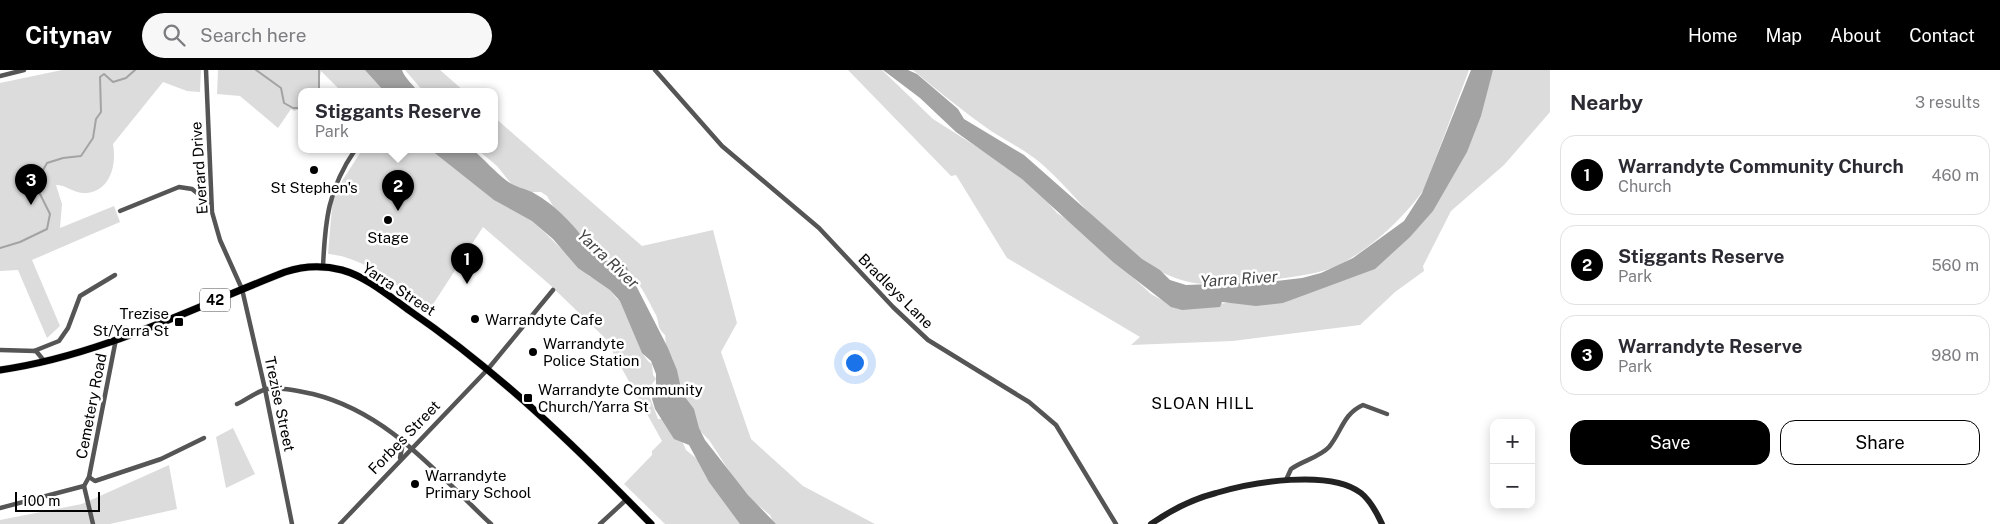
<!DOCTYPE html>
<meta charset="utf-8">
<style>
:root{--surface:#fff;--page:#f7f7f7;--text:#2b2b33;--muted:#7c7c81;--line:#e1e1e2;--accent:#000}
body{margin:0;font-family:"Public Sans",sans-serif;background:var(--page);color:var(--text)}
.controls{position:absolute;right:15px;bottom:15px;display:grid;overflow:hidden;border-radius:10px;box-shadow:0 2px 12px #0003}
.controls button{width:45px;height:45px;display:grid;place-items:center;padding:0;border:0;border-bottom:1px solid var(--line);background:var(--surface);color:var(--text);font:25px sans-serif}
.scale{position:absolute;left:15px;bottom:12px;width:85px;box-sizing:border-box;padding-left:5px;border:2px solid #000;border-top:0;font-size:14px;line-height:18px;white-space:nowrap;color:#000;-webkit-text-stroke:4px #fff;paint-order:stroke}
.you{position:absolute;left:854px;top:292px;width:18px;height:18px;margin:-12px;border:4px solid #fff;border-radius:50%;background:#1a73e8;box-shadow:0 0 0 8px #1a73e833}
.badge{display:grid;place-items:center;width:32px;height:32px;border-radius:50%;background:var(--accent);color:#fff;font-size:16px;font-weight:700}
.pin{position:absolute;translate:-50% -41px;filter:drop-shadow(0 1px 2px #0008)}
.pin::after{content:'';position:absolute;top:26px;width:18px;height:15px;background:inherit;clip-path:polygon(0 0,100% 0,50% 100%)}
.popup{position:absolute;left:298px;top:18px;width:200px;height:65px;box-sizing:border-box;display:grid;place-content:center;border-radius:10px;background:var(--surface);filter:drop-shadow(0 1px 4px #0005);font-size:16px;white-space:nowrap;color:var(--muted)}
.popup b{font-size:19px;color:var(--text)}
.popup::after{content:'';position:absolute;left:50%;top:100%;margin-left:-10px;border:10px solid transparent;border-top-color:var(--surface)}
.list{margin:0;padding:0;list-style:none}
h2{display:flex;justify-content:space-between;align-items:center;height:65px;margin:0;padding:0 20px;font-size:21px}
h2 small{font-size:16px;font-weight:400;color:var(--muted)}
.list li{display:grid;grid-template-columns:32px 1fr auto;gap:15px;align-items:center;box-sizing:border-box;height:80px;margin:0 10px 10px;padding:0 10px;border:1px solid var(--line);border-radius:15px}
.list b{display:block;font-size:19px;white-space:nowrap}
.list p{margin:0;font-size:16px;white-space:nowrap;color:var(--muted)}
.list em{font-size:16px;font-style:normal;color:var(--muted)}
.actions{display:flex;gap:10px;padding:15px 20px}
.actions a{flex:1;padding:11px 0;border:1px solid var(--accent);border-radius:15px;text-align:center;font-size:18px;color:var(--accent)}
.actions .main{background:var(--accent);color:#fff}
.icon{flex:none;width:28px;height:28px;fill:none;stroke:currentColor;stroke-width:2;stroke-linecap:round;stroke-linejoin:round}
.map{position:relative;flex:none;width:1550px;height:454px;overflow:hidden}
header{display:flex;align-items:center;gap:30px;box-sizing:border-box;height:70px;padding:0 25px;background:var(--accent);color:#fff}
header strong{font-size:24px}
nav{display:flex;gap:28px;margin-inline-start:auto;font-size:18px}
.search{width:350px;height:45px;background:var(--page);display:flex;align-items:center;gap:12px;box-sizing:border-box;padding:0 18px;border-radius:28px;color:var(--muted);font-size:19px}
main{display:flex}
aside{flex:1;background:var(--surface)}
.map>svg:first-child{display:block}
.green{fill:#dcdcdc}
.water{fill:#a3a3a3}
.lines{fill:none;stroke-linecap:round;stroke-linejoin:round}
.stream{stroke:#a3a3a3;stroke-width:2}
.primary-casing{stroke:#dbdbdb;stroke-width:8}
.street{stroke:#555;stroke-width:4.5}
.secondary{stroke:#222;stroke-width:6}
.primary{stroke:#000;stroke-width:7}
.poi-dot{fill:#000;stroke:#fff;stroke-width:2}
.labels{text-anchor:middle;dominant-baseline:central;stroke-width:5;stroke-linejoin:round;paint-order:stroke}
.shield{fill:#fff;stroke:#4c4c4c;stroke-width:1}
.shield-label{font-size:14px;font-weight:bold;fill:#000}
.street-label{font-size:15px;fill:#000;stroke:#fff}
.poi-label{font-size:15px;fill:#000;stroke:#fff;text-anchor:start}
.water-label{font-size:16px;font-style:italic;fill:#444;stroke:#fff}
.neighbourhood-label{font-size:16px;letter-spacing:1px;fill:#000;stroke:#fff}
</style>
<header>
<strong>Citynav</strong>
<div class="search"><svg class="icon" aria-label="search" viewBox="0 0 24 24"><circle cx="10" cy="10" r="6"/><path d="M15 15l6 6"/></svg>Search here</div>
<nav><a>Home</a><a>Map</a><a>About</a><a>Contact</a></nav>
</header>
<main>
<div class="map">
<svg width="1550" height="454" viewBox="0 0 1550 454">
<rect width="100%" height="100%" fill="#fff"/>
<g class="green">
<path d="M62,0H201L200,22L187,21L163,12L113,74C117,95 110,124 82,123C72,122 66,115 56,115L62,134L60,158L114,136L120,152L32,190L60,256L47,268L18,200L0,201V13Z"/>
<polygon points="218,0 370,0 388,22 342,22 321,1 317,22 302,22 302,38 294,41 291,39 278,58 240,26 217,24"/>
<polygon points="405,0 440,0 465,22 424,22"/>
<polygon points="848,0 882,0 933,49 1015,101 1045,129 1057,143 1077,156 1151,224 1178,239 1226,233 1242,233 1392,181 1489,13 1493,0 1550,0 1550,42 1504,95 1451,141 1423,196 1424,201 1395,222 1360,255 1233,271 1131,275 1140,267 1007,188 956,105 951,106"/>
<path d="M913,0H1469L1424,119C1404,149 1360,189 1326,200C1301,208 1219,217 1194,213C1181,211 1167,205 1155,199C1117,182 1077,125 1044,96C1029,82 1008,72 991,61C964,42 938,21 913,0Z"/>
<path d="M494,47L642,176L713,160L737,253L721,282L751,369L803,416L875,454H774L770,445L754,432L735,410L709,370L699,360L678,318L673,290L666,275L665,265C656,256 660,255 656,245C646,226 630,190 606,189L604,191H599V186L594,181L591,174L580,170L559,146L547,126L541,122H528L513,116L497,96L478,80H494Z"/>
<path d="M362,80H443L491,127L531,149L589,206L611,218V221L617,229L628,233C632,249 638,286 652,294L653,305L656,309L652,314L654,319L650,328L658,349H662L677,369L682,371L686,380L696,388L742,454H665L624,414L652,385V381L662,371L605,268L549,214L483,157L430,239C399,218 366,187 328,184L333,125Z"/>
<polygon points="233,358 255,404 226,418 216,367"/>
<polygon points="169,395 177,439 110,454 0,454 0,450 82,434"/>
</g>
<g class="water">
<path d="M365,0H402C405,9 413,14 418,22H385Z"/>
<polygon points="883,0 908,0 917,4 958,39 964,49 1024,85 1142,189 1160,200 1170,210 1186,215 1268,212 1302,208 1321,203 1353,188 1404,151 1422,123 1471,0 1493,0 1481,46 1467,82 1433,141 1410,167 1375,199 1283,233 1256,236 1222,232 1220,237 1182,240 1171,237 1113,192 1022,109 956,62 920,28"/>
<path d="M431,80H473C485,90 495,102 507,111C515,117 523,118 532,122C561,138 581,163 599,190L624,192L668,278L677,300L682,323L694,339L699,358L705,370L748,425L776,454H740L709,412L689,375L674,369L655,339L652,329L656,314V304L651,291L642,283L620,231L610,220L578,198L553,169L532,151L494,130Z"/>
</g>
<g class="lines">
<g class="stream">
<polyline points="256,0 281,18 284,33 293,38 302,38"/>
<polyline points="319,22 319,0"/>
<polyline points="0,178 20,172 47,159 50,144 38,120 37,111 47,93 63,88 81,86 93,68 96,49 101,42 100,7 104,4 113,12 126,8 135,0"/>
</g>
<g class="primary-casing">
<path id="primary" d="M0,300C100,286 192,238 285,202C303,196 323,195 342,200C367,207 389,226 410,241C499,302 576,377 651,454"/>
</g>
<g class="street">
<polyline points="206,0 212,142 220,170 242,219 265,319 292,454"/>
<polyline points="655,0 722,76 819,158 893,237 928,270 1029,332 1056,355 1116,454"/>
<polyline points="0,6 24,0"/>
<polyline points="120,141 179,117 192,119 211,134"/>
<path d="M323,197C325,151 328,119 355,80"/>
<polyline points="0,280 36,281 45,292"/>
<polyline points="34,281 59,271 68,258 80,226 115,205"/>
<path d="M237,334C246,330 257,321 267,319C283,317 298,321 313,324C389,343 436,403 491,454"/>
<polyline points="398,367 402,378 400,388"/>
<polyline points="89,407 95,411 161,389 204,368"/>
<path d="M1286,410L1291,399C1302,391 1320,387 1329,377C1342,361 1343,344 1363,335L1387,344"/>
<polyline points="84,416 93,454"/>
<polyline points="0,438 84,416 89,407 116,269"/>
<polyline points="340,454 488,299 553,220"/>
<polyline points="600,454 627,429"/>
</g>
<path class="secondary" d="M1151,454C1171,440 1193,429 1216,423C1252,412 1330,399 1361,423C1371,431 1377,443 1382,454"/>
<use href="#primary" class="primary"/>
</g>
<g class="poi-dot">
<circle cx="314" cy="100" r="5"/>
<circle cx="388" cy="150" r="5"/>
<circle cx="475" cy="249" r="5"/>
<rect x="174" y="247" width="10" height="10" rx="2.5"/>
<circle cx="533" cy="282" r="5"/>
<rect x="523" y="323" width="10" height="10" rx="2.5"/>
<circle cx="415" cy="414" r="5"/>
</g>
<g class="labels">
<rect class="shield" x="200" y="218.5" width="30" height="23" rx="4"/>
<g class="shield-label">
<text x="215" y="230">42</text>
</g>
<g class="street-label">
<text transform="translate(199 98) rotate(-94)">Everard Drive</text>
<text transform="translate(399 219) rotate(33)">Yarra Street</text>
<text transform="translate(896 221) rotate(45)">Bradleys Lane</text>
<text transform="translate(280 334) rotate(78)">Trezise Street</text>
<text transform="translate(91 336) rotate(-79)">Cemetery Road</text>
<text transform="translate(404 367) rotate(-46)">Forbes Street</text>
</g>
<g class="poi-label">
<text x="314" y="117" text-anchor="middle">St Stephen's</text>
<text x="388" y="167" text-anchor="middle">Stage</text>
<text x="169" y="243" text-anchor="end">Trezise<tspan x="169" dy="17">St/Yarra St</tspan></text>
<text x="485" y="249">Warrandyte Cafe</text>
<text x="543" y="273">Warrandyte<tspan x="543" dy="17">Police Station</tspan></text>
<text x="538" y="319">Warrandyte Community<tspan x="538" dy="17">Church/Yarra St</tspan></text>
<text x="425" y="405">Warrandyte<tspan x="425" dy="17">Primary School</tspan></text>
</g>
<g class="water-label">
<text transform="translate(608 189) rotate(43)">Yarra River</text>
<text transform="translate(1239 209) rotate(-4)">Yarra River</text>
</g>
<g class="neighbourhood-label">
<text x="1203" y="333">SLOAN HILL</text>
</g>
</g>
</svg>
<div class="controls">
<button>+</button>
<button>−</button>
</div>
<div class="scale">100 m</div>
<div class="you"></div>
<div class="pin badge" style="left:467px;top:214px">1</div>
<div class="pin badge" style="left:398px;top:141px">2</div>
<div class="popup"><b>Stiggants Reserve</b>Park</div>
<div class="pin badge" style="left:31px;top:135px">3</div>
</div>
<aside>
<h2>Nearby<small>3 results</small></h2>
<ul class="list">
<li><span class="badge">1</span><div><b>Warrandyte Community Church</b><p>Church</p></div><em>460 m</em></li>
<li><span class="badge">2</span><div><b>Stiggants Reserve</b><p>Park</p></div><em>560 m</em></li>
<li><span class="badge">3</span><div><b>Warrandyte Reserve</b><p>Park</p></div><em>980 m</em></li>
</ul>
<div class="actions"><a class="main">Save</a><a>Share</a></div>
</aside>
</main>
